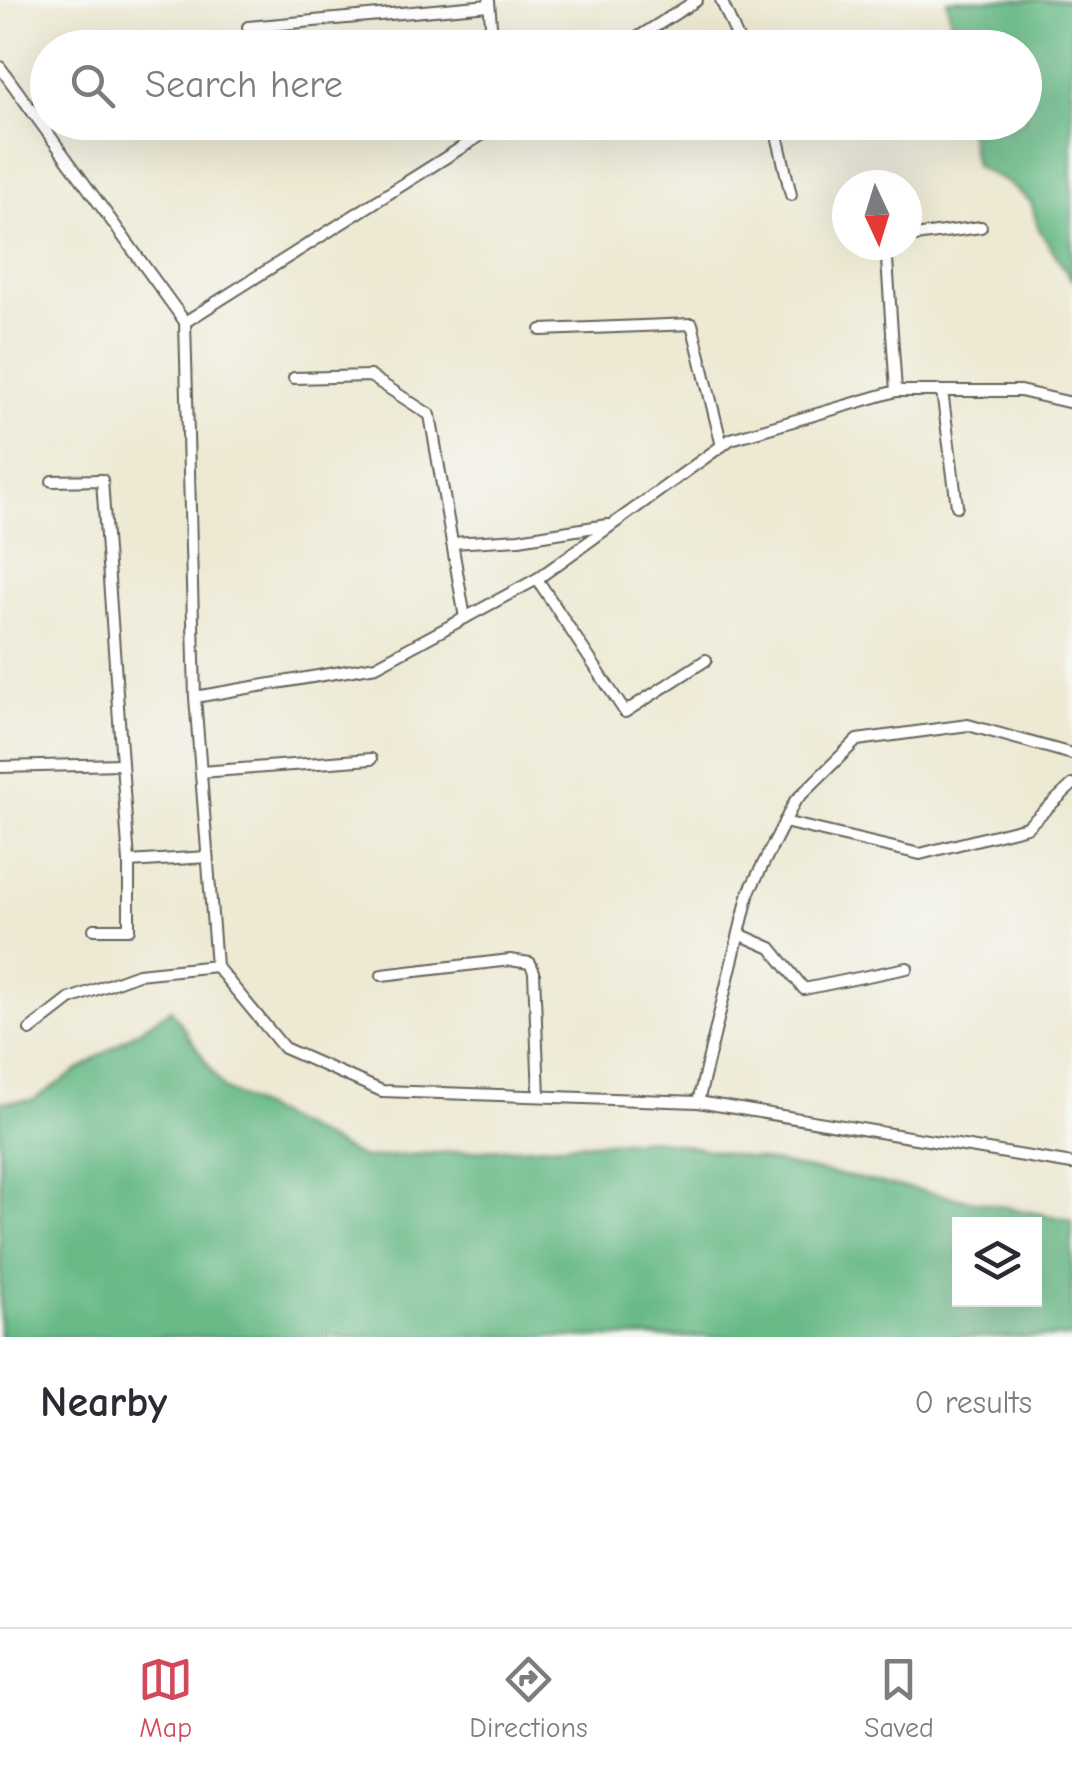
<!DOCTYPE html>
<style>
:root{--surface:#fff;--page:#f2f2f3;--text:#2b2b33;--muted:#7c7c81;--line:#e1e1e2;--accent:#d1495b}
body{margin:0;font-family:"Comic Neue",sans-serif;background:var(--page);color:var(--text)}
.controls{position:absolute;right:30px;bottom:30px;display:grid;overflow:hidden;border-radius:0px;box-shadow:0 10px 40px #0002}
.controls button{width:90px;height:90px;display:grid;place-items:center;padding:0;border:0;border-bottom:2px solid var(--line);background:var(--surface);color:var(--text);font:50px sans-serif}
.compass{position:absolute;left:832px;top:170px;width:90px;height:90px;border-radius:50%;background:var(--surface);box-shadow:0 10px 40px #0002;rotate:176deg}
.list{margin:0;padding:0;list-style:none}
h2{display:flex;justify-content:space-between;align-items:center;height:130px;margin:0;padding:0 40px;font-size:42px}
h2 small{font-size:32px;font-weight:400;color:var(--muted)}
.icon{flex:none;width:55px;height:55px;fill:none;stroke:currentColor;stroke-width:2;stroke-linecap:round;stroke-linejoin:round}
.map{position:relative;flex:none;width:1072px;height:1337px;overflow:hidden}
.search{position:absolute;background:var(--surface);box-shadow:0 10px 40px #0002;left:30px;right:30px;top:30px;height:110px;display:flex;align-items:center;gap:25px;box-sizing:border-box;padding:0 35px;border-radius:55px;color:var(--muted);font-size:38px}
.sheet{height:290px;background:var(--surface)}
nav{display:flex;justify-content:space-around;align-items:center;box-sizing:border-box;height:140px;border-top:2px solid var(--line);background:var(--surface);font-size:28px;color:var(--muted)}
nav a{display:grid;justify-items:center;gap:5px}
nav .on{color:var(--accent)}
.map>svg:first-child{display:block}
.forest{fill:#68b986;stroke:#426a51;stroke-width:2.5;fill-rule:evenodd}
.building{fill:#e3a59e}
.lines{fill:none;stroke-linecap:round;stroke-linejoin:round}
.lane-casing{stroke:#65645c;stroke-width:14}
.lane{stroke:#fff;stroke-width:10}
</style>
<div class="map">
<svg width="1072" height="1337" viewBox="0 0 1072 1337">
<rect width="100%" height="100%" fill="#f6f6f2"/>
<filter id="ink" filterUnits="userSpaceOnUse"><feTurbulence type="fractalNoise" baseFrequency=".01" numOctaves="2"/><feDisplacementMap in="SourceGraphic" scale="20" xChannelSelector="R" yChannelSelector="G"/><feConvolveMatrix kernelMatrix="1 2 1 2 8 2 1 2 1" color-interpolation-filters="sRGB"/></filter>
<filter id="wash" filterUnits="userSpaceOnUse"><feTurbulence type="fractalNoise" baseFrequency=".0048" numOctaves="4" result="noise"/><feDisplacementMap in="SourceGraphic" scale="40" xChannelSelector="R" yChannelSelector="G"/><feGaussianBlur stdDeviation="2.25" result="paint"/><feColorMatrix in="noise" values="0 0 0 0 0 0 0 0 0 0 0 0 0 0 0 0 0 1.4 0 .05"/><feComposite in="paint" operator="in"/></filter>
<g filter="url(#wash)">
<rect width="100%" height="100%" fill="#ede9d3"/>
<g class="forest">
<polygon points="947,0 1072,0 1072,280 1039,229 1031,202 1006,182 975,166 967,123 1024,122 1024,48 955,47"/>
<path d="M171,1009L224,1089L363,1158L653,1139L1072,1220V1337H0V1102L33,1100ZM960,1224H1034V1300H960Z"/>
</g>
<g id="blocks">
<polygon class="building" points="265,122 331,122 331,125 265,130"/>
</g>
</g>
<g filter="url(#ink)">
<use href="#blocks" fill-opacity="0" stroke="#65645c" stroke-width="2.5"/>
<g class="lines">
<g class="lane-casing">
<g id="lane">
<polyline points="721,0 742,48"/>
<polyline points="489,1 493,48"/>
<polyline points="248,27 489,5"/>
<polyline points="621,48 697,0"/>
<polyline points="0,67 185,322 195,697 216,966 284,1048 382,1091 698,1102 1072,1164"/>
<polyline points="774,122 791,195"/>
<polyline points="646,127 689,122"/>
<polyline points="907,237 981,227"/>
<polyline points="886,245 896,391"/>
<polyline points="185,322 502,122"/>
<polyline points="541,330 692,324 722,446"/>
<polyline points="294,378 370,376 430,415 465,618"/>
<polyline points="942,391 957,506"/>
<polyline points="52,481 102,480 129,862 129,929 94,929"/>
<polyline points="452,543 519,539 607,525"/>
<polyline points="537,579 625,712 706,660"/>
<polyline points="195,697 376,666 537,579 731,439 896,391 1020,391 1072,403"/>
<polyline points="0,767 122,764"/>
<polyline points="201,772 371,759"/>
<polyline points="784,822 920,854 1027,827 1072,785"/>
<polyline points="129,862 207,857"/>
<polyline points="739,934 771,948 804,989 907,968"/>
<polyline points="382,975 510,960 530,963 534,972 539,1096"/>
<polyline points="30,1030 70,999 138,974 216,966"/>
<polyline points="698,1102 749,892 795,801 857,740 968,725 1072,754"/>
</g>
</g>
<use href="#lane" class="lane"/>
</g>
</g>
</svg>
<div class="controls">
<button><svg class="icon" aria-label="layers" viewBox="0 0 24 24"><path d="M12 4l9 5-9 5-9-5zM3 14l9 5 9-5"/></svg></button>
</div>
<svg class="compass" viewBox="-18 -18 36 36"><path d="M0-13l5 13h-10z" fill="#e53935"/><path d="M0 13l5-13h-10z" fill="#7c7c81"/></svg>
<div class="search"><svg class="icon" aria-label="search" viewBox="0 0 24 24"><circle cx="10" cy="10" r="6"/><path d="M15 15l6 6"/></svg>Search here</div>
</div>
<section class="sheet">
<h2>Nearby<small>0 results</small></h2>
<ul class="list">
</ul>
</section>
<nav>
<a class="on"><svg class="icon" aria-label="map" viewBox="0 0 24 24"><path d="M3 6l6-2 6 2 6-2v14l-6 2-6-2-6 2zM9 4v14M15 6v14"/></svg>Map</a>
<a><svg class="icon" aria-label="directions" viewBox="0 0 24 24"><path d="M12 3l9 9-9 9-9-9zM9 14v-3h6M13 9l2 2-2 2"/></svg>Directions</a>
<a><svg class="icon" aria-label="saved" viewBox="0 0 24 24"><path d="M7 4h10v16l-5-4-5 4z"/></svg>Saved</a>
</nav>
